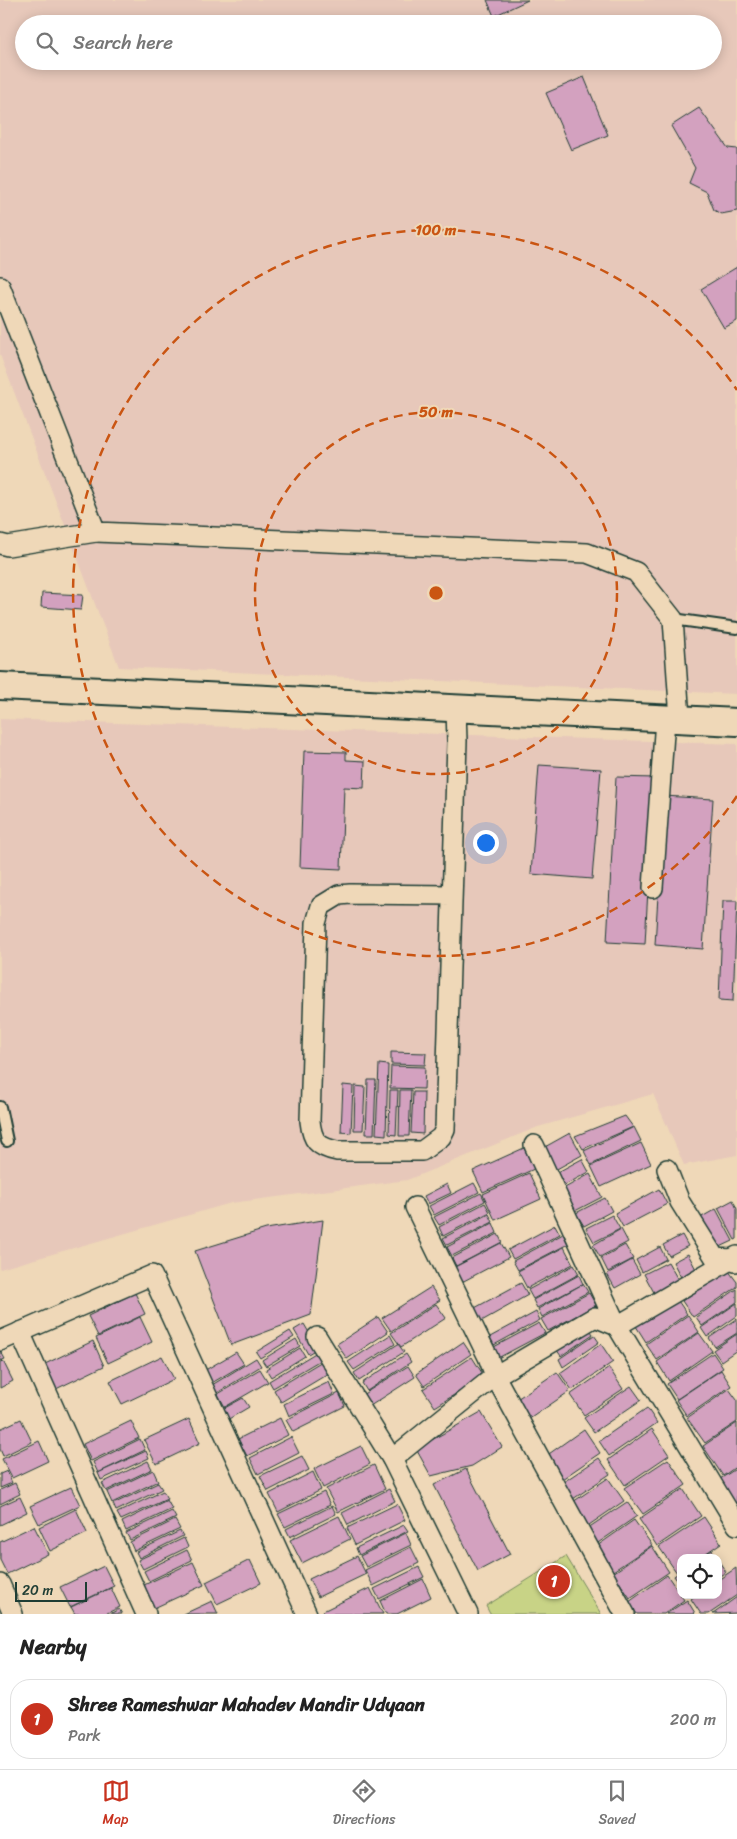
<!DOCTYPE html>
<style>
:root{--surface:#fff;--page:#f2f2f2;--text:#222;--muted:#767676;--line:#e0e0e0;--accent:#c8321e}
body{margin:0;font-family:Sriracha,sans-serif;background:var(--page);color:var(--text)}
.controls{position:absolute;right:15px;bottom:15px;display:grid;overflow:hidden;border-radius:10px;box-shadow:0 2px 12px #0003}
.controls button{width:45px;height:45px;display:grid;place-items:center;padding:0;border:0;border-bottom:1px solid var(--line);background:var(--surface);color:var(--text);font:25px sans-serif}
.scale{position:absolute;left:15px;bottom:12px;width:72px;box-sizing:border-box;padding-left:5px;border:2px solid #1f3d34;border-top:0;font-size:14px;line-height:18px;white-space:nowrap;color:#1f3d34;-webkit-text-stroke:4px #efd8b8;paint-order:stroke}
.you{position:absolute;left:485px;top:842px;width:18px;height:18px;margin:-12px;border:4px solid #fff;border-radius:50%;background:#1a73e8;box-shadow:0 0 0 8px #1a73e833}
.badge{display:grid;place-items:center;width:32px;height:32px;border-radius:50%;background:var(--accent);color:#fff;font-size:16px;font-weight:700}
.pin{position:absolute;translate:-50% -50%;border:2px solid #fff;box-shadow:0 1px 5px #0006}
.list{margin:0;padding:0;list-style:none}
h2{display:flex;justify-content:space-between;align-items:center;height:65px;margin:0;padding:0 20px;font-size:21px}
h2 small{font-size:16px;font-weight:400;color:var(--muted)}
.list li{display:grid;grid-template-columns:32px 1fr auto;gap:15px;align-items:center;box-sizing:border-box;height:80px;margin:0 10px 10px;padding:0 10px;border:1px solid var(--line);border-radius:20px}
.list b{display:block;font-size:19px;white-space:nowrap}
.list p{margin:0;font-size:16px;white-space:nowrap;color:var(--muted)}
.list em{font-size:16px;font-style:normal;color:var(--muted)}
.icon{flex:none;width:28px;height:28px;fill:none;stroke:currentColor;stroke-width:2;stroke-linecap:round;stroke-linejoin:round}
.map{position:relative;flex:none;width:737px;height:1614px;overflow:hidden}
.search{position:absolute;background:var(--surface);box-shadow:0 2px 12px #0003;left:15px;right:15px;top:15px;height:55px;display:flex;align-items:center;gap:12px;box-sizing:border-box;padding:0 18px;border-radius:28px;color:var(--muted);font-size:19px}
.sheet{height:155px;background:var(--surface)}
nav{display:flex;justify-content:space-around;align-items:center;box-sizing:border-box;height:70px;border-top:1px solid var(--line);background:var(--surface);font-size:14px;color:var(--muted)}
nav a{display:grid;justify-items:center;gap:2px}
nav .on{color:var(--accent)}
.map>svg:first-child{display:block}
.built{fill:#e7c8ba;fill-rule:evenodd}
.green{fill:#c8d386;stroke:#74885d}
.building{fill:#d3a1bf;stroke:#1f3d34}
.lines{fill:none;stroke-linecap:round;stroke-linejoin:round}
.lane-casing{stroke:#1f3d34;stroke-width:14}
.street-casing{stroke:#1f3d34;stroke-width:22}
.secondary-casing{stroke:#1f3d34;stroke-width:30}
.lane{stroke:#efd8b8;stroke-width:10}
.street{stroke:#efd8b8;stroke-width:19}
.secondary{stroke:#efd8b8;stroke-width:26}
.ring{fill:none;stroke:#ca5512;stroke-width:2.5;stroke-dasharray:9 6}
.centre{fill:#ca5512;stroke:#efd8b8;stroke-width:2.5}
.ring-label{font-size:15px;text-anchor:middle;font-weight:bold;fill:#ca5512;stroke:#efd8b8;stroke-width:4;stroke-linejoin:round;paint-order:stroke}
</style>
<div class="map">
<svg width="737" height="1614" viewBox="0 0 737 1614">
<rect width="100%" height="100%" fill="#efd8b8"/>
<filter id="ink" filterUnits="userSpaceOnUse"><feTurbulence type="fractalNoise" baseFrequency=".02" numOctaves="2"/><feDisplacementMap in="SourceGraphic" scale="10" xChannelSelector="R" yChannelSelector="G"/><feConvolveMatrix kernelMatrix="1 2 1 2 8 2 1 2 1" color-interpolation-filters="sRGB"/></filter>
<g filter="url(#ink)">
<g class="built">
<path d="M0,0H737V694L119,667L0,355ZM24,24H713V61H24Z"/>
<polygon points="0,719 737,744 737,1155 684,1165 653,1094 538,1127 407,1180 231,1203 0,1269"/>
</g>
<polygon class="green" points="566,1556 601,1614 490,1614 486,1606"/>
<g class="building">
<polygon points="487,0 528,0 494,16"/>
<polygon points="584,77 608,135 571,150 546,93"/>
<polygon points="699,108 728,148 737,149 737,211 721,214 714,210 707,192 689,183 695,168 671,126"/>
<polygon points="737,267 737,321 724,328 701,289"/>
<polygon points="42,593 83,595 81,610 41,607"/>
<polygon points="304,751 346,752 346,760 365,761 364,788 344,787 341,869 300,867"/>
<polygon points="539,765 601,769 592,879 531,874"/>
<polygon points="616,777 654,778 645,944 607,942"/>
<polygon points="664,796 713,799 703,949 655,945"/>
<polygon points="723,901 737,901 733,1001 719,1000"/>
<polygon points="391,1052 426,1053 425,1065 391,1064"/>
<polygon points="379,1064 388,1065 386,1135 376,1134"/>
<polygon points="391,1066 425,1067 424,1089 390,1088"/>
<polygon points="368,1080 376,1080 374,1134 366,1134"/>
<polygon points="343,1085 353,1086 351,1133 341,1132"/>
<polygon points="355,1086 365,1087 363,1130 354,1130"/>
<polygon points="390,1090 398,1090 396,1135 389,1134"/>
<polygon points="400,1090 411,1090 409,1136 399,1136"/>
<polygon points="413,1092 424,1092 423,1134 411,1133"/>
<polygon points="625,1116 633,1127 583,1149 575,1136"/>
<polygon points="634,1127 641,1141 591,1165 584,1151"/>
<polygon points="570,1133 582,1155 555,1170 543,1148"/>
<polygon points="641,1143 651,1164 601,1187 591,1166"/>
<polygon points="524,1148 534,1169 483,1192 473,1171"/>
<polygon points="582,1159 589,1172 563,1186 556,1173"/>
<polygon points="529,1173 541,1199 495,1220 483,1194"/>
<polygon points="590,1174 602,1197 575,1211 563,1189"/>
<polygon points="474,1183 479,1192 434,1215 429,1206"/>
<polygon points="447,1184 451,1193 428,1204 424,1196"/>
<polygon points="659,1189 667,1204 623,1227 615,1213"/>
<polygon points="481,1193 485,1201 439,1225 434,1217"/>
<polygon points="605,1198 612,1211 584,1226 576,1213"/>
<polygon points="733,1200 737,1209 737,1239 735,1240 718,1208"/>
<polygon points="485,1203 490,1212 443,1236 439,1227"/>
<polygon points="716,1209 733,1241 716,1249 700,1218"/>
<polygon points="489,1214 493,1222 447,1245 443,1238"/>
<polygon points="612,1215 620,1229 594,1242 586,1228"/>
<polygon points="323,1220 311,1315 231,1345 195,1251 266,1229"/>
<polygon points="493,1223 497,1233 452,1256 447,1247"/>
<polygon points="555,1225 560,1234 513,1259 508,1250"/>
<polygon points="621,1229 628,1242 600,1257 593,1245"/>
<polygon points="498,1234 502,1242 456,1266 452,1258"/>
<polygon points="563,1234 568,1244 518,1270 513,1261"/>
<polygon points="682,1235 688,1246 669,1256 663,1245"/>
<polygon points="501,1243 509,1257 460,1283 453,1268"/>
<polygon points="625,1245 633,1259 608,1272 601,1258"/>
<polygon points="564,1247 573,1264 527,1288 518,1271"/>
<polygon points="660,1247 666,1259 642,1272 636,1260"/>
<polygon points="688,1254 700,1277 685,1285 673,1262"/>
<polygon points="632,1260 640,1274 615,1288 607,1274"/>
<polygon points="668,1262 681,1285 657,1298 644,1274"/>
<polygon points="574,1265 579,1274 533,1299 528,1290"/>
<polygon points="728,1270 737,1282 737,1287 693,1317 682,1301"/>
<polygon points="579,1275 583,1284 537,1308 533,1300"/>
<polygon points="521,1283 528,1295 478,1323 471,1310"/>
<polygon points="583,1284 588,1292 542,1317 538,1309"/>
<polygon points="431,1287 440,1300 391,1331 382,1318"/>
<polygon points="737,1289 737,1302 702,1326 696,1317"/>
<polygon points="135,1293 145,1314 98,1336 88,1316"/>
<polygon points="589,1293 596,1305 548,1331 541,1319"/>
<polygon points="674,1295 687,1314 646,1342 634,1323"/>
<polygon points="737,1303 737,1316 707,1337 701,1328"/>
<polygon points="436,1304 446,1318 401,1347 391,1333"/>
<polygon points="536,1312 540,1320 494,1345 490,1337"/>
<polygon points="688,1315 699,1332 657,1360 646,1344"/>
<polygon points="140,1317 152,1342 108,1363 96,1338"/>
<polygon points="378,1317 388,1332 347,1359 337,1344"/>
<polygon points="737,1319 737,1333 715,1347 709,1338"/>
<polygon points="539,1323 545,1333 498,1358 492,1348"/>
<polygon points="304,1324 318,1348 308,1354 294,1330"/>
<polygon points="586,1324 593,1334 561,1356 554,1346"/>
<polygon points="290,1331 294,1337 260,1358 256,1352"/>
<polygon points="699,1333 712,1351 669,1381 657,1362"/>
<polygon points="737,1334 737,1350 721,1361 713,1350"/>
<polygon points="390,1335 395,1344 354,1370 348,1362"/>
<polygon points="594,1335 599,1342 563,1367 559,1359"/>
<polygon points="296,1339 300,1346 266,1366 262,1360"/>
<polygon points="93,1341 104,1366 56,1389 45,1364"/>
<polygon points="463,1342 471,1354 424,1386 416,1374"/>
<polygon points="398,1344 404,1352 359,1381 354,1373"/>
<polygon points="601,1344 613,1362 572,1390 560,1373"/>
<polygon points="300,1348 305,1356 271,1377 266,1369"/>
<polygon points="0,1350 5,1359 0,1361"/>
<polygon points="236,1352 244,1364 210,1384 202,1372"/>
<polygon points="317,1352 322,1359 273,1388 269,1381"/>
<polygon points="713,1353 723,1368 677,1399 667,1384"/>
<polygon points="406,1354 411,1362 367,1391 362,1383"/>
<polygon points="162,1356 174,1379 122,1404 110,1381"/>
<polygon points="472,1357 484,1376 435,1407 423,1389"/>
<polygon points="256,1358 261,1366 217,1393 212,1385"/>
<polygon points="324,1360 331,1372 281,1402 274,1390"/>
<polygon points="3,1361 13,1381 0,1388 0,1362"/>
<polygon points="408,1366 415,1377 370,1406 362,1395"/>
<polygon points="609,1368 623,1389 584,1415 570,1395"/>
<polygon points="260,1369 268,1382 225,1407 218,1394"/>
<polygon points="721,1370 731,1386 687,1416 676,1400"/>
<polygon points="557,1372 570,1391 525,1422 511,1403"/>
<polygon points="329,1382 334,1394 289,1416 284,1404"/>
<polygon points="631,1386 641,1400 594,1432 584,1418"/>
<polygon points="729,1389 737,1400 737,1422 705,1443 687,1418"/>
<polygon points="339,1393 345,1406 293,1432 286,1420"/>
<polygon points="243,1398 249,1407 227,1420 221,1410"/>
<polygon points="647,1408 657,1423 609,1456 599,1441"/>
<polygon points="481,1412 502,1447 472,1466 431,1476 416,1449"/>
<polygon points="280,1418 288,1435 247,1456 238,1439"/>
<polygon points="21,1419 32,1442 3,1456 0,1449 0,1429"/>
<polygon points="189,1419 200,1443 156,1464 144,1440"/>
<polygon points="131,1421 139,1438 91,1461 83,1444"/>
<polygon points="737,1423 737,1466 723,1476 703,1446"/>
<polygon points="584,1429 600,1453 562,1479 546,1456"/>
<polygon points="652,1429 669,1455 625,1485 608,1460"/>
<polygon points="291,1437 299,1453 258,1474 250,1458"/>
<polygon points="140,1439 145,1450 98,1473 93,1462"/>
<polygon points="39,1441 48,1461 12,1478 2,1459"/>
<polygon points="361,1446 370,1464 323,1488 314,1469"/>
<polygon points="146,1451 149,1458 101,1480 98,1473"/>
<polygon points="302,1456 309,1470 268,1491 260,1476"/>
<polygon points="599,1458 610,1474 573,1499 562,1483"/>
<polygon points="668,1459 686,1485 643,1514 624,1488"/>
<polygon points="148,1461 152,1469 106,1491 102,1483"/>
<polygon points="374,1465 385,1489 338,1512 326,1489"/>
<polygon points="737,1468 737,1503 736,1504 720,1479"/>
<polygon points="466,1469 510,1554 478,1571 434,1485"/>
<polygon points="153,1470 158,1481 112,1503 107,1492"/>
<polygon points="7,1471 12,1483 0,1488 0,1474"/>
<polygon points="313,1472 321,1490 278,1512 269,1494"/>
<polygon points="608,1478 624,1501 586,1527 570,1504"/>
<polygon points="15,1483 20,1494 0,1504 0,1490"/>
<polygon points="158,1483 162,1489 116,1511 113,1504"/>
<polygon points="71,1487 80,1505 39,1524 30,1506"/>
<polygon points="389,1489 395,1501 348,1525 342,1513"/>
<polygon points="683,1489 701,1516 657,1546 639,1519"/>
<polygon points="163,1491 167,1499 121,1520 117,1513"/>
<polygon points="324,1492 330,1505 285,1527 278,1514"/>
<polygon points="20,1497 27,1512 0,1525 0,1506"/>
<polygon points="167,1500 172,1509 126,1531 122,1522"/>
<polygon points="627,1502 637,1516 595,1545 585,1530"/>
<polygon points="397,1504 405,1520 355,1545 347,1528"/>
<polygon points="332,1506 336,1514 290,1537 286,1529"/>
<polygon points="76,1509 87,1533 50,1551 39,1527"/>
<polygon points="172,1511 176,1518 130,1540 126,1533"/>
<polygon points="339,1516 350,1539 302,1563 290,1540"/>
<polygon points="704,1517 721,1543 699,1558 681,1558 681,1570 677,1573 659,1547"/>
<polygon points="175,1520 180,1529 134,1551 130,1542"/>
<polygon points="634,1520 652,1545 613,1571 597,1546"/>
<polygon points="404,1525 408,1531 359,1555 356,1548"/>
<polygon points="34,1526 48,1554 7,1574 0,1560 0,1542"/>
<polygon points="180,1531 183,1536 139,1558 136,1552"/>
<polygon points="406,1533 411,1545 366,1567 360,1556"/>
<polygon points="184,1538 188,1547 143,1569 138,1560"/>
<polygon points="652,1546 669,1572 630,1598 613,1573"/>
<polygon points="411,1547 419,1563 373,1586 365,1570"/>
<polygon points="187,1550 192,1560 149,1581 144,1571"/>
<polygon points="712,1550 717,1558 701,1558"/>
<polygon points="357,1556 366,1574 318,1597 309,1579"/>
<polygon points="250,1560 261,1583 217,1604 206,1582"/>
<polygon points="718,1560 726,1572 718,1577"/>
<polygon points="193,1562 204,1585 154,1608 144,1585"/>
<polygon points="104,1566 114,1586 70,1607 60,1587"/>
<polygon points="419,1567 424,1577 379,1599 374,1589"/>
<polygon points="736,1568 737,1595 709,1614 701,1614 691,1599 696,1595 718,1595 718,1580"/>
<polygon points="681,1571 681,1586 674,1576"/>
<polygon points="667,1575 684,1600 664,1614 637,1614 629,1602"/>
<polygon points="423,1579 431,1597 397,1614 386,1614 380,1601"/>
<polygon points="111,1588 120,1607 105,1614 75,1614 71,1607"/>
<polygon points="370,1588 383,1614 325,1614 323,1611"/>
<polygon points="737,1597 737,1613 713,1614"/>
<polygon points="687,1600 695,1613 694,1614 666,1614"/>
<polygon points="212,1601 218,1614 184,1614"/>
<polygon points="119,1609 122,1614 110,1614"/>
</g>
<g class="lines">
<g class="lane-casing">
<g id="lane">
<polyline points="673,619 737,628"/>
<polyline points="0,1107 7,1141"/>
</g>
</g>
<g class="street-casing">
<g id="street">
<polyline points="0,286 96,532 587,553 636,572 673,619 680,719"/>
<polyline points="0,544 8,546 96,532"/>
<polyline points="653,888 665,719"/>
<path d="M452,895L350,894L339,895L321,906L316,923L310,1121C312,1140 317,1147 337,1151H422L441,1137L445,1129L457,741L456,709"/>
<polyline points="534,1145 617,1326 737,1525"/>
<polyline points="667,1169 680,1202 715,1258 733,1259 735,1262"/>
<polyline points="415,1207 488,1357 495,1376 625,1614"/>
<polyline points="20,1332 146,1614"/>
<polyline points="317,1337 392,1459 468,1614"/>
<polyline points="0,1341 152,1275 307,1614"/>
<polyline points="392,1459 495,1376 595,1317 617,1326 737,1256"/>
<polyline points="0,1584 13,1614"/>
</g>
</g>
<g class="secondary-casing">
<polyline id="secondary" points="0,686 737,722"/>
</g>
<use href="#lane" class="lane"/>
<use href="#street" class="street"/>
<use href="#secondary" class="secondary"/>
</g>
</g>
<g class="ring">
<circle cx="436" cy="593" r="181"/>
<path d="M737 796A363 363 0 1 1 737 390"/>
</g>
<circle cx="436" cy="593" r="8" class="centre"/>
<g class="ring-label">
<text x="436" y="235">100 m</text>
<text x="436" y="417">50 m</text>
</g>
</svg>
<div class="controls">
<button><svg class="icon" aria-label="locate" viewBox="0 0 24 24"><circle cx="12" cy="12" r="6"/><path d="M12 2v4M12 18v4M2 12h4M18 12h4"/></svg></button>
</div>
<div class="scale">20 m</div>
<div class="you"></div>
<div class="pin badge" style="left:554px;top:1581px">1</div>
<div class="search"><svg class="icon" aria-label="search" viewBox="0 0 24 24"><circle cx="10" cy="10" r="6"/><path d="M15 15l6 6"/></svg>Search here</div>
</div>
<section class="sheet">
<h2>Nearby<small></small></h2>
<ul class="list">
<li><span class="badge">1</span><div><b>Shree Rameshwar Mahadev Mandir Udyaan</b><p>Park</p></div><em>200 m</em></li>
</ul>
</section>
<nav>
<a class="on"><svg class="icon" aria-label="map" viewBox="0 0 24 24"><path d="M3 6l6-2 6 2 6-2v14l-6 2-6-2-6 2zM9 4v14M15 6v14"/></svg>Map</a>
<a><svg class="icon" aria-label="directions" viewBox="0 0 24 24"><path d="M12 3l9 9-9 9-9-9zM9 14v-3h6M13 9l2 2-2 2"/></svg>Directions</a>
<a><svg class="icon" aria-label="saved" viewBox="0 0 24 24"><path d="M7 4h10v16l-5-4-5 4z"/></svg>Saved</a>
</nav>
